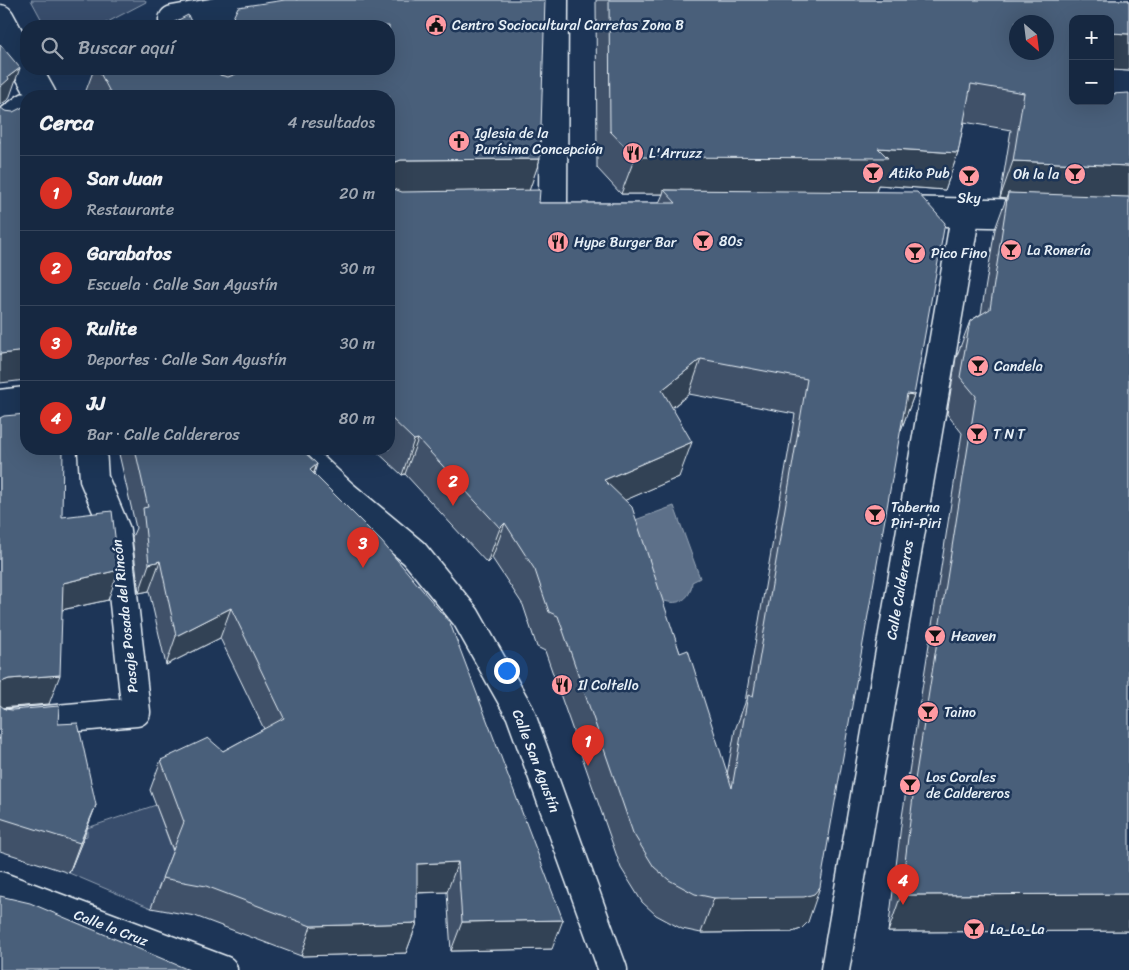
<!DOCTYPE html>
<html lang="es">
<meta charset="utf-8">
<style>
:root{--surface:#162841;--page:#1f3048;--text:#f1f3f6;--muted:#9ea6b1;--line:#35445a;--accent:#d93025}
body{margin:0;font-family:Sriracha,sans-serif;background:var(--page);color:var(--text)}
.controls{position:absolute;right:15px;top:15px;display:grid;overflow:hidden;border-radius:10px;box-shadow:0 5px 20px #0002}
.controls button{width:45px;height:45px;display:grid;place-items:center;padding:0;border:0;border-bottom:1px solid var(--line);background:var(--surface);color:var(--text);font:25px sans-serif}
.compass{position:absolute;left:1009px;top:15px;width:45px;height:45px;border-radius:50%;background:var(--surface);box-shadow:0 5px 20px #0002;rotate:152deg}
.you{position:absolute;left:506px;top:670px;width:18px;height:18px;margin:-12px;border:4px solid #fff;border-radius:50%;background:#1a73e8;box-shadow:0 0 0 8px #1a73e833}
.badge{display:grid;place-items:center;width:32px;height:32px;border-radius:50%;background:var(--accent);color:#fff;font-size:16px;font-weight:700}
.pin{position:absolute;translate:-50% -41px;filter:drop-shadow(0 1px 2px #0008)}
.pin::after{content:'';position:absolute;top:26px;width:18px;height:15px;background:inherit;clip-path:polygon(0 0,100% 0,50% 100%)}
.list{margin:0;padding:0;list-style:none}
h2{display:flex;justify-content:space-between;align-items:center;height:65px;margin:0;padding:0 20px;font-size:21px}
h2 small{font-size:16px;font-weight:400;color:var(--muted)}
.list li{display:grid;grid-template-columns:32px 1fr auto;gap:15px;align-items:center;box-sizing:border-box;height:75px;padding:0 20px;border-top:1px solid var(--line)}
.list b{display:block;font-size:19px;white-space:nowrap}
.list p{margin:0;font-size:16px;white-space:nowrap;color:var(--muted)}
.list em{font-size:16px;font-style:normal;color:var(--muted)}
.icon{flex:none;width:28px;height:28px;fill:none;stroke:currentColor;stroke-width:2;stroke-linecap:round;stroke-linejoin:round}
.map{position:relative;flex:none;width:1129px;height:970px;overflow:hidden}
.search{position:absolute;background:var(--surface);box-shadow:0 5px 20px #0002;left:20px;top:20px;width:375px;height:55px;display:flex;align-items:center;gap:12px;box-sizing:border-box;padding:0 18px;border-radius:20px;color:var(--muted);font-size:19px}
.panel{position:absolute;background:var(--surface);box-shadow:0 5px 20px #0002;left:20px;top:90px;width:375px;height:365px;border-radius:20px}
.map>svg:first-child{display:block}
.green{fill:#374d6c;stroke:#909fb2}
.water{fill:#5d7089;stroke:#95a4b5}
.lines{fill:none;stroke-linecap:round;stroke-linejoin:round}
.minor-casing{stroke:#e8f1f8;stroke-width:31}
.minor{stroke:#1d3557;stroke-width:28}
.wall{fill:#3f5169;stroke:#e8f1f8;fill-rule:evenodd}
.shaded-wall{fill:#334255;stroke:#e8f1f8}
.building{fill:#495e7a;stroke:#e8f1f8;fill-rule:evenodd}
.labels{text-anchor:middle;dominant-baseline:central;stroke-width:5;stroke-linejoin:round;paint-order:stroke}
.poi-label{font-size:14px;fill:#e8f1f8;stroke:#1d3557;text-anchor:start}
.street-label{font-size:14px;fill:#e8f1f8;stroke:#1d3557}
</style>
<div class="map">
<svg width="1129" height="970" viewBox="0 0 1129 970">
<rect width="100%" height="100%" fill="#1d3557"/>
<filter id="ink" filterUnits="userSpaceOnUse"><feTurbulence type="fractalNoise" baseFrequency=".02" numOctaves="2"/><feDisplacementMap in="SourceGraphic" scale="10" xChannelSelector="R" yChannelSelector="G"/><feConvolveMatrix kernelMatrix="1 2 1 2 8 2 1 2 1" color-interpolation-filters="sRGB"/></filter>
<g filter="url(#ink)">
<g class="green">
<polygon points="31,0 145,0 146,2 100,26 45,26"/>
<polygon points="156,805 173,852 151,908 69,873 76,856 77,839 87,836 87,828"/>
</g>
<path class="water" d="M674,506L700,578L692,582C691,601 676,607 660,599L624,524Z"/>
<g class="lines">
<g class="minor-casing">
<g id="minor">
<polyline points="0,19 26,67"/>
<polyline points="173,20 282,0"/>
<polyline points="27,69 42,96"/>
<polyline points="0,127 26,107"/>
<polyline points="553,209 554,0"/>
<polyline points="896,211 1038,214"/>
<polyline points="0,404 26,401"/>
<polyline points="295,449 343,494 414,553 466,617 520,713 613,970"/>
<polyline points="0,724 136,712 116,531 94,479 92,449"/>
<polyline points="0,886 223,970"/>
<polyline points="835,970 966,211"/>
</g>
</g>
<use href="#minor" class="minor"/>
</g>
<g class="wall">
<path d="M596,0H1129V71L1110,70V19H1073L1129,931L888,932L902,817L962,433L947,414L956,358L970,321L981,314L995,229L1006,199L1000,198L1011,130L964,122L958,153L945,190L878,185L876,192L914,395L901,430H900L808,922L801,929L792,932L701,933L682,929L656,915L642,902L621,868L545,651L537,647L523,605L492,558L487,563L405,474L402,475L374,449H389V96H84L94,69H214L221,75L218,69H389L540,159L529,190L539,203H659L663,194H621L597,168ZM689,394L795,414L746,696L745,703L735,730L727,775L680,653L625,500L679,477L672,408Z"/>
<polygon points="0,418 108,600 62,610 49,704 4,708 58,724 85,834 69,873 0,851"/>
<polygon points="121,449 301,449 317,464 314,474 552,949 451,951 447,892 417,893 417,923 406,953 301,956 195,916 151,908 173,850 150,790 161,760 223,751 264,729 220,638 166,665 149,591 139,593 132,537 136,528 119,454"/>
</g>
<g class="shaded-wall">
<polygon points="1110,33 1129,34 1129,71 1110,70"/>
<polygon points="20,68 9,99 0,105 0,87 8,77"/>
<polygon points="878,148 958,153 945,190 878,185 875,195 664,190 663,194 621,194 635,157"/>
<polygon points="540,159 528,194 389,195 389,168 393,163 401,160"/>
<polygon points="1013,161 1129,166 1129,203 1008,193 1006,199 1000,198"/>
<polygon points="26,351 26,380 0,383 0,354"/>
<polygon points="701,359 689,394 650,425 662,390"/>
<polygon points="907,394 914,395 901,430 894,429"/>
<polygon points="418,439 405,474 402,475 414,440"/>
<polygon points="692,442 679,477 591,515 604,480"/>
<polygon points="317,464 306,494 310,470"/>
<polygon points="505,523 492,558 487,563 500,528"/>
<polygon points="160,561 149,591 139,593 149,564"/>
<polygon points="119,570 108,600 52,612 63,583"/>
<polygon points="231,608 220,638 166,665 176,636"/>
<polygon points="60,675 49,704 0,708 0,684 1,682 9,679"/>
<polygon points="96,805 85,834 69,873 80,843"/>
<polygon points="458,862 447,892 406,893 417,864"/>
<polygon points="820,887 808,922 801,929 792,932 701,933 714,898"/>
<polygon points="1129,894 1129,931 888,932 901,895"/>
<polygon points="563,920 552,949 451,951 462,922"/>
<polygon points="417,923 406,953 301,956 311,926"/>
</g>
<g class="building">
<polygon points="285,0 545,0 540,159 401,160 393,163 389,168 389,96 112,96 98,69 214,69 220,75 228,77 236,74 241,69 389,69 389,26 229,26 238,7"/>
<path d="M609,0H1129V34L1110,33V19H1073V101H1110V94L1129,93V166L1013,161L1024,93L971,84L958,153L878,148L888,158L635,157L610,131ZM1016,22H1046V52H1016Z"/>
<polygon points="188,15 193,26 167,26"/>
<polygon points="0,44 20,68 8,77 9,79 0,87"/>
<polygon points="0,107 5,111 13,112 23,107 26,113 26,351 0,354"/>
<path d="M389,184L394,189L402,192L540,190L539,203H676L664,190L917,192L945,223L914,395L907,394L820,887L814,894L804,897L714,898L695,894L669,880L654,867L633,833L558,616L549,612L535,570L505,523L500,528L418,439L414,440L389,416ZM701,359L807,379L759,661L753,697L748,695L732,788L688,650L680,653L632,507L604,480L692,442L662,390Z"/>
<polygon points="1008,193 1129,197 1129,894 901,895 915,780 976,396 960,377 970,321 990,309"/>
<polygon points="26,414 26,449 63,449 62,517 112,511 119,570 63,583 60,675 9,679 1,682 0,684 0,418 4,416"/>
<polygon points="135,449 301,449 317,464 310,470 382,542 450,623 563,920 462,922 458,862 417,864 417,923 311,926 206,886 162,878 184,822 161,760 208,738 223,751 284,718 231,608 176,636 160,561 149,564 143,508 148,507"/>
<polygon points="0,705 5,709 12,710 59,706 58,724 78,723 96,805 80,843 0,818"/>
<polygon points="0,896 30,903 189,970 0,970"/>
</g>
</g>
<defs>
<g id="civic-disc" transform="scale(1.125)"><circle r="9.5" fill="#ff9aa2" stroke="#1d3557"/><path d="M-.6-6.5H3V-4.5H.6V-3L4-1V1h2V6H-6V1h2V-1L-.6-3ZM-1.2 2.5V6h2.4V2.5Z" fill="#111"/></g>
<g id="church-disc" transform="scale(1.125)"><circle r="9.5" fill="#ff9aa2" stroke="#1d3557"/><path d="M-1.2-6h2.4v3.5h3.3v2.4h-3.3V6h-2.4V-.1h-3.3v-2.4h3.3Z" fill="#111"/></g>
<g id="restaurant-disc" transform="scale(1.125)"><circle r="9.5" fill="#ff9aa2" stroke="#1d3557"/><path d="M-5-6h1v4h1v-4h1v4h1v-4h1v5L-1.5 .5V6h-2V.5L-5-1ZM5-6V6H3V1.5H1.5Q1.5-4 5-6Z" fill="#111"/></g>
<g id="bar-disc" transform="scale(1.125)"><circle r="9.5" fill="#ff9aa2" stroke="#1d3557"/><path d="M-6-5H6L.8 .8V4.5H3.5V6h-7V4.5H-.8V.8Z" fill="#111"/></g>
</defs>
<g fill-rule="evenodd">
<use href="#civic-disc" x="436" y="25"/>
<use href="#church-disc" x="459" y="141"/>
<use href="#restaurant-disc" x="633" y="153"/>
<use href="#bar-disc" x="873" y="173"/>
<use href="#bar-disc" x="1075" y="174"/>
<use href="#bar-disc" x="969" y="176"/>
<use href="#bar-disc" x="703" y="241"/>
<use href="#restaurant-disc" x="558" y="242"/>
<use href="#bar-disc" x="1011" y="250"/>
<use href="#bar-disc" x="915" y="253"/>
<use href="#bar-disc" x="978" y="366"/>
<use href="#bar-disc" x="977" y="434"/>
<use href="#bar-disc" x="875" y="515"/>
<use href="#bar-disc" x="935" y="636"/>
<use href="#restaurant-disc" x="562" y="685"/>
<use href="#bar-disc" x="928" y="712"/>
<use href="#bar-disc" x="910" y="785"/>
<use href="#bar-disc" x="974" y="929"/>
</g>
<g class="labels">
<g class="poi-label">
<text x="452" y="25">Centro Sociocultural Carretas Zona B</text>
<text x="475" y="133">Iglesia de la<tspan x="475" dy="16">Purísima Concepción</tspan></text>
<text x="649" y="153">L'Arruzz</text>
<text x="889" y="173">Atiko Pub</text>
<text x="1059" y="174" text-anchor="end">Oh la la</text>
<text x="969" y="198" text-anchor="middle">Sky</text>
<text x="719" y="241">80s</text>
<text x="574" y="242">Hype Burger Bar</text>
<text x="1027" y="250">La Ronería</text>
<text x="931" y="253">Pico Fino</text>
<text x="994" y="366">Candela</text>
<text x="993" y="434">T N T</text>
<text x="891" y="507">Taberna<tspan x="891" dy="16">Piri-Piri</tspan></text>
<text x="951" y="636">Heaven</text>
<text x="578" y="685">Il Coltello</text>
<text x="944" y="712">Taino</text>
<text x="926" y="777">Los Corales<tspan x="926" dy="16">de Caldereros</tspan></text>
<text x="990" y="929">La_Lo_La</text>
</g>
<g class="street-label">
<text transform="translate(900 590) rotate(-80)">Calle Caldereros</text>
<text transform="translate(125 616) rotate(-96)">Pasaje Posada del Rincón</text>
<text transform="translate(536 761) rotate(69)">Calle San Agustín</text>
<text transform="translate(111 928) rotate(21)">Calle la Cruz</text>
</g>
</g>
</svg>
<div class="controls">
<button>+</button>
<button>−</button>
</div>
<svg class="compass" viewBox="-18 -18 36 36"><path d="M0-13l5 13h-10z" fill="#e53935"/><path d="M0 13l5-13h-10z" fill="#9ea6b1"/></svg>
<div class="you"></div>
<div class="pin badge" style="left:588px;top:766px">1</div>
<div class="pin badge" style="left:453px;top:506px">2</div>
<div class="pin badge" style="left:363px;top:568px">3</div>
<div class="pin badge" style="left:903px;top:905px">4</div>
<div class="search"><svg class="icon" aria-label="search" viewBox="0 0 24 24"><circle cx="10" cy="10" r="6"/><path d="M15 15l6 6"/></svg>Buscar aquí</div>
<section class="panel">
<h2>Cerca<small>4 resultados</small></h2>
<ul class="list">
<li><span class="badge">1</span><div><b>San Juan</b><p>Restaurante</p></div><em>20 m</em></li>
<li><span class="badge">2</span><div><b>Garabatos</b><p>Escuela · Calle San Agustín</p></div><em>30 m</em></li>
<li><span class="badge">3</span><div><b>Rulite</b><p>Deportes · Calle San Agustín</p></div><em>30 m</em></li>
<li><span class="badge">4</span><div><b>JJ</b><p>Bar · Calle Caldereros</p></div><em>80 m</em></li>
</ul>
</section>
</div>
